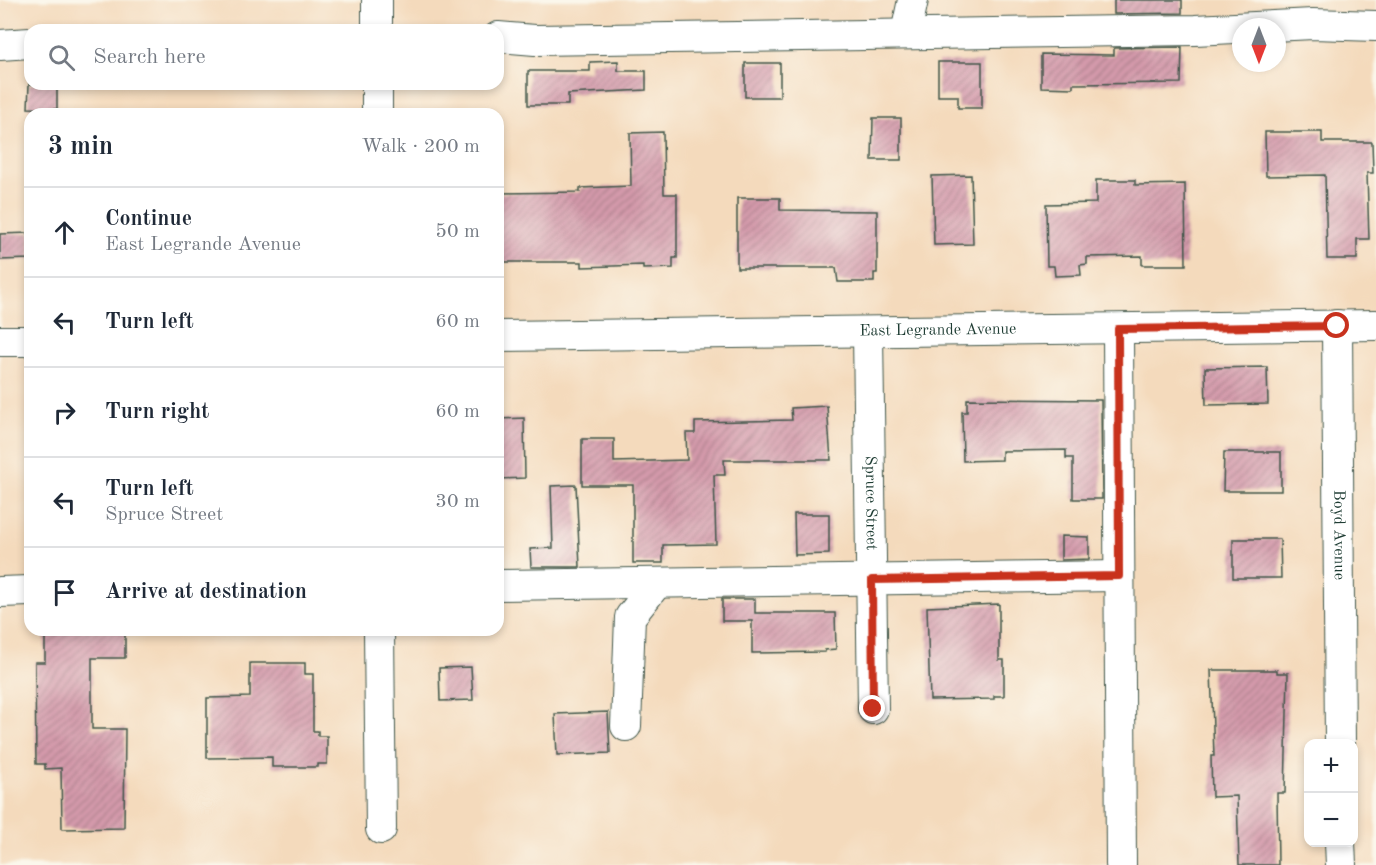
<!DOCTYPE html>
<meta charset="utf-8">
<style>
:root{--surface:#fff;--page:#f6f6f7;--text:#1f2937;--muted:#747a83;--line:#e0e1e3}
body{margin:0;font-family:"Old Standard TT",serif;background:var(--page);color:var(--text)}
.controls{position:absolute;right:18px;bottom:18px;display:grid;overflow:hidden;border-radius:12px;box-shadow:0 3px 9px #0003}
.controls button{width:54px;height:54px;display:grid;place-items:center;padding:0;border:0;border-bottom:2px solid var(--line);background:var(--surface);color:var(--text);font:30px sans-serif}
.compass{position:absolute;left:1232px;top:18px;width:54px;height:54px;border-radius:50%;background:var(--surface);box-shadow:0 3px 9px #0003;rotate:180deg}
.stop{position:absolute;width:18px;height:18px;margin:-14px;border:4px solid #c8321e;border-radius:50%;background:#fff}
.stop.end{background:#c8321e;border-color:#fff;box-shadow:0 2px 6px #0008}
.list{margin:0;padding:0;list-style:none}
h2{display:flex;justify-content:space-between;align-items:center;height:78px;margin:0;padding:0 24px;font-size:26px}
h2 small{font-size:20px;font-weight:400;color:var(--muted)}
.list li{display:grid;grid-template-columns:39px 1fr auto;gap:18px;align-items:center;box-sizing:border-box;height:90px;padding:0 24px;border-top:2px solid var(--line)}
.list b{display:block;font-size:22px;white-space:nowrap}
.list p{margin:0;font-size:20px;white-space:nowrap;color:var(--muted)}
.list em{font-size:20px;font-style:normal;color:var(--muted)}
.icon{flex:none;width:33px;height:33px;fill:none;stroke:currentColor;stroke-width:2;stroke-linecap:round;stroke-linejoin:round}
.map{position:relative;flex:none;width:1376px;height:865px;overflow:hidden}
.search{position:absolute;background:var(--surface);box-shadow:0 3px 9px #0003;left:24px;top:24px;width:480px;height:66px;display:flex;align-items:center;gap:15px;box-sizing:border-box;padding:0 21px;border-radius:18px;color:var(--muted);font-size:22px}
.panel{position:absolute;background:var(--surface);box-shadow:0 3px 9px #0003;left:24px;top:108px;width:480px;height:528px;border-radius:18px}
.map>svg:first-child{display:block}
.building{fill:url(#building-hatch)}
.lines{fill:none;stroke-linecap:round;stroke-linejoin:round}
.minor-casing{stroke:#3f5548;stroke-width:32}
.minor{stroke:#fff;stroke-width:30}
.route{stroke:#c8321e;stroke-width:8}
.labels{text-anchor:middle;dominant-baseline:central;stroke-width:5;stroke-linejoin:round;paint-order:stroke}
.street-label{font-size:16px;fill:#1f3d34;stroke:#fbf7ec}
</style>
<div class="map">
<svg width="1376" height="865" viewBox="0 0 1376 865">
<defs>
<pattern id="building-hatch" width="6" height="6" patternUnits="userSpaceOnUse" patternTransform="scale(1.5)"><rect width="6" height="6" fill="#d49aab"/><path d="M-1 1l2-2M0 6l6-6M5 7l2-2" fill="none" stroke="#ab7f8c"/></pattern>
</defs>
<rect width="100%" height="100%" fill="#fbf7ec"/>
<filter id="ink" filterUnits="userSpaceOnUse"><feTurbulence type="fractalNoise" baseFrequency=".0167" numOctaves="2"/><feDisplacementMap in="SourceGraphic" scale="12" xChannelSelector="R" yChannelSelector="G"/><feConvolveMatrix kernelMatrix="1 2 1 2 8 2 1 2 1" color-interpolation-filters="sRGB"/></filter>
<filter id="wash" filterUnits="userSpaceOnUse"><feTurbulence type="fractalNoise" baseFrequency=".008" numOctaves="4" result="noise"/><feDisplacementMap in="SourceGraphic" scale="24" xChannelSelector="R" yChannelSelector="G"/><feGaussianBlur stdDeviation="1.35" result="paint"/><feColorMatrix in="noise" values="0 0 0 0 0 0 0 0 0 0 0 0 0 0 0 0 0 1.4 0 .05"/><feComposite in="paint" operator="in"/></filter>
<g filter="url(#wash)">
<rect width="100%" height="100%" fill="#f4dabc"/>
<g id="blocks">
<g class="building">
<polygon points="1114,0 1182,0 1182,13 1114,14"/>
<polygon points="1182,47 1181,83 1073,84 1073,88 1041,87 1041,54 1114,55 1114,48"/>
<polygon points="618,61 618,71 646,71 646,90 568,94 568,105 528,105 528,71 590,71 590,62"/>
<polygon points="938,62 982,62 982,108 958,108 958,96 938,96"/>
<rect x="745" y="63" width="35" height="34"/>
<polygon points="29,84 57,84 57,109 28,108"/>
<polygon points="873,118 901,118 901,160 872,160"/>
<polygon points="663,132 664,194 677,194 677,258 673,258 673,268 643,269 643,265 582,267 582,262 498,262 498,193 580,192 580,188 631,186 630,133"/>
<polygon points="1265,132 1322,132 1322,142 1372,142 1373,173 1367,173 1369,239 1357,239 1357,259 1327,259 1325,175 1266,176"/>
<polygon points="971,175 973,244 934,245 932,176"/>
<polygon points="1096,180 1135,180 1135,185 1185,184 1186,265 1142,265 1142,256 1087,257 1087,264 1080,265 1081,275 1055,276 1054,266 1047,266 1046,204 1096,203"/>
<polygon points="737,198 780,198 780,210 877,211 877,273 874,273 874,282 838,282 836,268 737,268"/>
<polygon points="30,233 30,259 0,260 0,234"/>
<polygon points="1267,367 1268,404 1206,405 1205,368"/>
<polygon points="967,399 1101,400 1102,499 1073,499 1073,458 1066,458 1066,450 1002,451 1002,460 963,461 962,412 967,412"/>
<polygon points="827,406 831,460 724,460 725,475 714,475 716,544 663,545 663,563 633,563 633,485 582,485 582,439 614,439 614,462 687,460 686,433 695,433 695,422 792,420 791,408"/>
<polygon points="524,418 525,478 498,479 498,419"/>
<polygon points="1224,452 1281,452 1281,491 1223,491"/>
<polygon points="576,485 580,567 531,567 530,549 553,548 551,486"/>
<polygon points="794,514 829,514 829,554 795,555"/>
<polygon points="1061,536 1089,537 1089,559 1061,560"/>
<polygon points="1233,539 1280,539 1281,578 1233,578"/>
<polygon points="722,599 755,599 755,613 835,613 836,649 825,650 825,652 752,653 752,621 722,621"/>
<polygon points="999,604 999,660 1004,660 1004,696 994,696 994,699 930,700 927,607"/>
<polygon points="45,630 125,630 125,658 92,658 92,729 125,729 124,828 62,829 61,768 45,769 45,764 36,764 35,662 45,662"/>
<polygon points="250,663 305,663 305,674 313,674 313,731 318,731 318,736 327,736 327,764 318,764 318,767 272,767 272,757 207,758 207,698 250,697"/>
<polygon points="471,667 473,700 440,701 439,668"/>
<polygon points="1211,670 1277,670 1277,673 1288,673 1285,793 1277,793 1278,865 1239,865 1237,796 1212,797 1211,756 1214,756"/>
<polygon points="608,712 610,753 557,755 555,714"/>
</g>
</g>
</g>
<g filter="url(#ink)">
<use href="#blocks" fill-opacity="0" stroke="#3f5548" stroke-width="1.5"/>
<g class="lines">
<g class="minor-casing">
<g id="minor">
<polyline points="377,0 377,30"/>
<polyline points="906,33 913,0"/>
<polyline points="498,37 535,40 1195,30 1313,24 1376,26"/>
<polyline points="0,45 30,43"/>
<polyline points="377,84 377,114"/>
<path id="s1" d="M1337,325L1340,744"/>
<polyline points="1118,329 1121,865"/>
<path id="s2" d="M868,332L873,709"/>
<path id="s3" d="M498,336L1376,325"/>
<polyline points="0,341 30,341"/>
<polyline points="498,585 1119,576"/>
<polyline points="0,592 30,591"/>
<polyline points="379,630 381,829"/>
<polyline points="626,726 630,617 657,583"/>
<polyline points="1340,842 1341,865"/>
</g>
</g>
<use href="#minor" class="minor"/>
</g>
</g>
<g class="lines" filter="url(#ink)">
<polyline class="route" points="873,709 872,580 1119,576 1118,329 1337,326"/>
</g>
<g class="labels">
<g class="street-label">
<text stroke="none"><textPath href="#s3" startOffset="440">East Legrande Avenue</textPath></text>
<text stroke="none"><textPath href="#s2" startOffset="171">Spruce Street</textPath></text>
<text stroke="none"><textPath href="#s1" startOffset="210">Boyd Avenue</textPath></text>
</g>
</g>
</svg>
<div class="controls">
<button>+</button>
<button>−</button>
</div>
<svg class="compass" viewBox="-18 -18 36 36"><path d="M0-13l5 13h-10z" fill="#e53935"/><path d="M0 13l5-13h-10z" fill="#747a83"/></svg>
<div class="stop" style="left:1337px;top:326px"></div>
<div class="stop end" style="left:873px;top:709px"></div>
<div class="search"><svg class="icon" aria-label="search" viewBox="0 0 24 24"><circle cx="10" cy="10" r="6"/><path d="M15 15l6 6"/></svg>Search here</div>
<section class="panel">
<h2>3 min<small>Walk · 200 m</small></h2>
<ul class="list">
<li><svg class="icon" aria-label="ahead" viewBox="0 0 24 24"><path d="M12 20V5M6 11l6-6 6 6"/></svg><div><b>Continue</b><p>East Legrande Avenue</p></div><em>50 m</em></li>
<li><svg class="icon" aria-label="left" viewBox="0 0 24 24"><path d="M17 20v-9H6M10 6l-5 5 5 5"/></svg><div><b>Turn left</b></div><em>60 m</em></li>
<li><svg class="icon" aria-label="right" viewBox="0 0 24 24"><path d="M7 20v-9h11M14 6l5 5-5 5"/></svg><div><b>Turn right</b></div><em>60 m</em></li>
<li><svg class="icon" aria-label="left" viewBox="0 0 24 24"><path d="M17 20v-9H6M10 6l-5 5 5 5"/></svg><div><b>Turn left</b><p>Spruce Street</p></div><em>30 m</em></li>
<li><svg class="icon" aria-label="arrive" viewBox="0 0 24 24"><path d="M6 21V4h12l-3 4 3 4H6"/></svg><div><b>Arrive at destination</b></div></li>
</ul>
</section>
</div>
